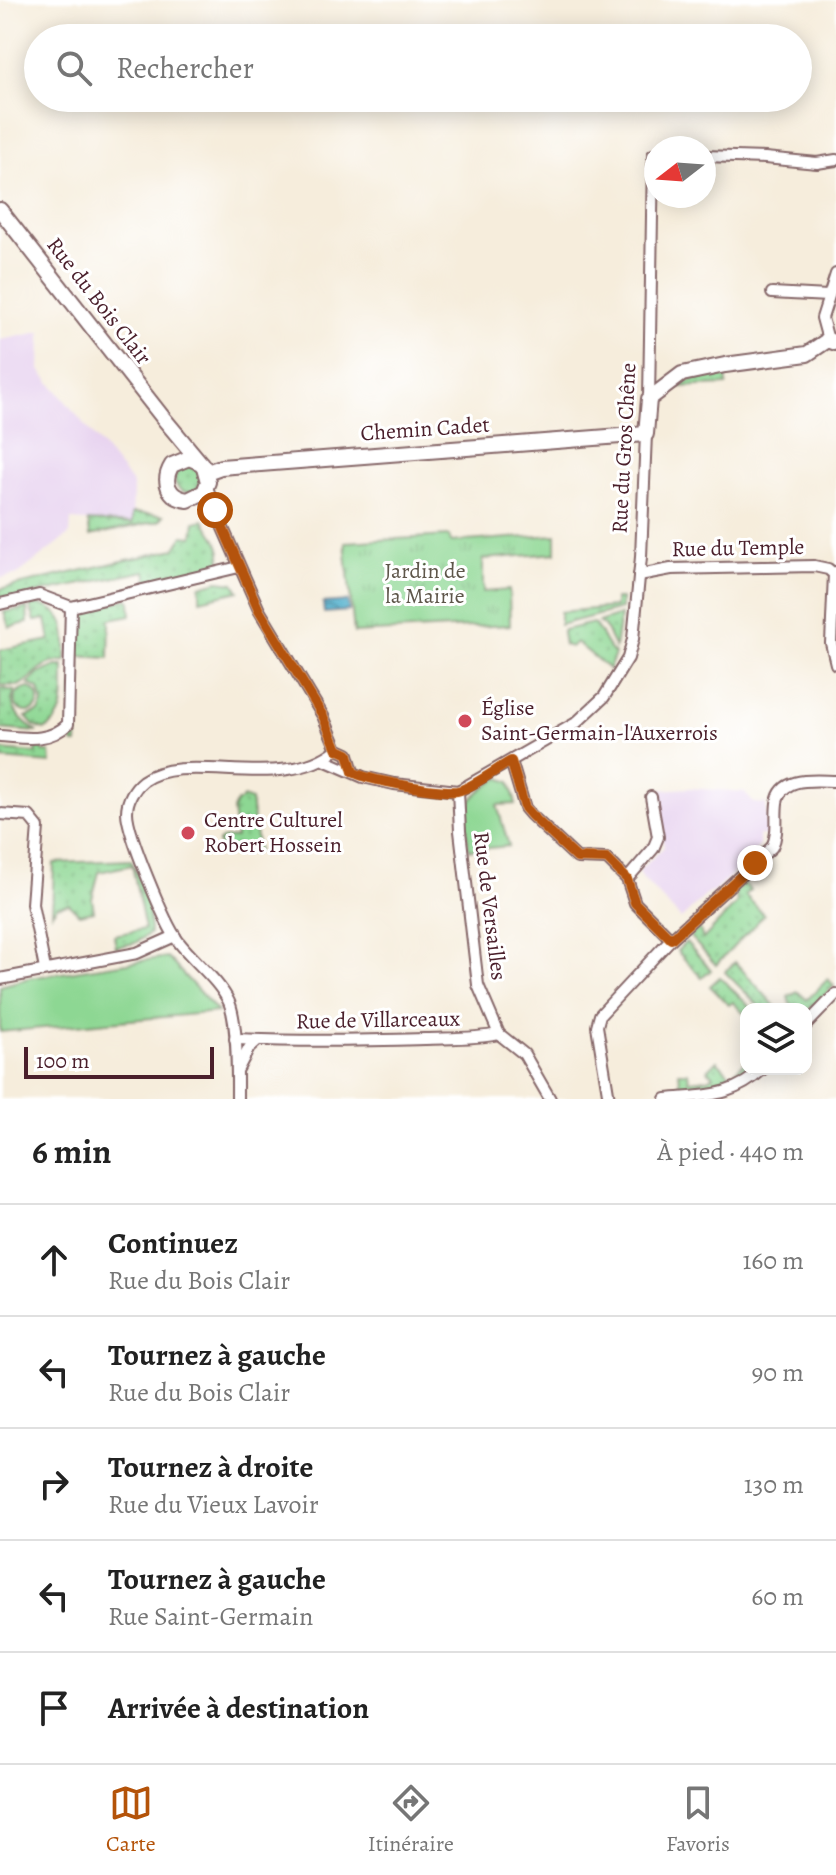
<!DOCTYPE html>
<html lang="fr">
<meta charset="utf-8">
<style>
:root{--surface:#fff;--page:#f6f6f6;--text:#222;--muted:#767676;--line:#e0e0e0;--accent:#b45309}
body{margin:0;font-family:Alegreya,serif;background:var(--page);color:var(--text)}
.controls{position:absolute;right:24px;bottom:24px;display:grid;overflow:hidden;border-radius:16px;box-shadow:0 4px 20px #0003}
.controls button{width:72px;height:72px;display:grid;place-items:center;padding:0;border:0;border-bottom:2px solid var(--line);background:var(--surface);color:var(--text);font:40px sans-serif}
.compass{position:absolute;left:644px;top:136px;width:72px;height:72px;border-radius:50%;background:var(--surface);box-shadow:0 4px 20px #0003;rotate:253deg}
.scale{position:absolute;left:24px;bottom:20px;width:190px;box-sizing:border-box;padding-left:8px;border:4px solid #4a1f2b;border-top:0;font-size:22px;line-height:28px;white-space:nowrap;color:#4a1f2b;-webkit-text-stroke:6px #fff;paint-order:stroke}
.stop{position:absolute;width:24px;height:24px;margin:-18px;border:6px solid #b45309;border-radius:50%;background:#fff}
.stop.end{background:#b45309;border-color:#fff;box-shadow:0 2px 8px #0008}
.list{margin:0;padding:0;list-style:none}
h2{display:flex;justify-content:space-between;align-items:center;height:104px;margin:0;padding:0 32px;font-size:34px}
h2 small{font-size:26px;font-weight:400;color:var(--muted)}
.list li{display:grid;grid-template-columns:52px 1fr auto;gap:24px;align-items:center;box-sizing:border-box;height:112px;padding:0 32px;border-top:2px solid var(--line)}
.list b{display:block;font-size:30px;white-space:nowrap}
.list p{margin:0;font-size:26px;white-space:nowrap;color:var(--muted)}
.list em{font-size:26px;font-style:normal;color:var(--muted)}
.icon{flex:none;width:44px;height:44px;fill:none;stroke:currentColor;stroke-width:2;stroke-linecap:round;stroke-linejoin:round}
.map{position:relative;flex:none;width:836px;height:1099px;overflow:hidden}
.search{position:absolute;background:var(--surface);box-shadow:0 4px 20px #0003;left:24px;right:24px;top:24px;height:88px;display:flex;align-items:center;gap:20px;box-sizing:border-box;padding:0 28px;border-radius:44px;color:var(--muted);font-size:30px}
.sheet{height:664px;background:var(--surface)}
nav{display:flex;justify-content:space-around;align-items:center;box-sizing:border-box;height:112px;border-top:2px solid var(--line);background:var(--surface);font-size:22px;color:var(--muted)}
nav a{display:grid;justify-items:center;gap:4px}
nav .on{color:var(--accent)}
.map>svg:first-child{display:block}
.built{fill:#e7d2ef}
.grass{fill:url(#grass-dots);stroke:#6c7b5f;stroke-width:2}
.park{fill:url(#park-tufts);stroke:#6c7b5f;stroke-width:2}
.garden{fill:#8dd793;stroke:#6c7b5f;stroke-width:2}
.water{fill:url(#water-waves);stroke:#4b667b;stroke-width:2}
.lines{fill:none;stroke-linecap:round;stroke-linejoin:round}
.street-casing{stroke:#866769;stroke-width:14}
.secondary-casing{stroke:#866769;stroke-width:18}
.street{stroke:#fff;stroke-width:10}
.secondary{stroke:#fff;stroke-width:14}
.route{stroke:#b45309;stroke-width:10}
.poi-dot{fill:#d1495b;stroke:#fff;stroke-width:3}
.labels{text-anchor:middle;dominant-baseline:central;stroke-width:6;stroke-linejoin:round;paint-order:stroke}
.street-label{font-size:22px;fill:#4a1f2b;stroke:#fff}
.park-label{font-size:22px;fill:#5e564a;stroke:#fff}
.poi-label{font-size:22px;fill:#4a1f2b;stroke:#fff;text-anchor:start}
</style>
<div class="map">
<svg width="836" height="1099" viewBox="0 0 836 1099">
<defs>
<pattern id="grass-dots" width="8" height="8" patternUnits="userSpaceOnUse" patternTransform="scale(2)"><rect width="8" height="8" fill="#8dd793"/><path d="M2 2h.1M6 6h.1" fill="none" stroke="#7bb87f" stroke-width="1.8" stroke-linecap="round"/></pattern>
<pattern id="park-tufts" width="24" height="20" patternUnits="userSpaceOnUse" patternTransform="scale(2)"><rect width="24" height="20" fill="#8dd793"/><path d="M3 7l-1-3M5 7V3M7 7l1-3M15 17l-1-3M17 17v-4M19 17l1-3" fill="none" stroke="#7bb87f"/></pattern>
<pattern id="water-waves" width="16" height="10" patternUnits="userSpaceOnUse" patternTransform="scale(2)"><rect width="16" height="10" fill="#4cadcb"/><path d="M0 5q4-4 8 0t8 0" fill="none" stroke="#418ca5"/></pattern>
</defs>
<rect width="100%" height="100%" fill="#fff"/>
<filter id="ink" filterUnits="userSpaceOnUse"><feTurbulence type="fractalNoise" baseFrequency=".0125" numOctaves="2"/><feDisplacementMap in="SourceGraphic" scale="16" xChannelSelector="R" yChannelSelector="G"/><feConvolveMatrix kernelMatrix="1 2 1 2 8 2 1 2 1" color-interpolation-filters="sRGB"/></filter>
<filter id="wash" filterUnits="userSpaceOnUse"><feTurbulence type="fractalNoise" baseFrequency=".006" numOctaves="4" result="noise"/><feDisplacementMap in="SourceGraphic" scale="32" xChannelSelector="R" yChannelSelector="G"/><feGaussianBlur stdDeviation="1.8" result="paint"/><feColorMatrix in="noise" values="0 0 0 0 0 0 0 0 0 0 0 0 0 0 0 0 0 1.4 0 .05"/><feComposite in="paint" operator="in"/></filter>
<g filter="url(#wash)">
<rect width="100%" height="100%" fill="#f6eddc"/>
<g class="built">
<polygon points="41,332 40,370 133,484 132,524 71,520 70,534 18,574 0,578 0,340"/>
<polygon points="689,788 745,792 753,803 766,804 766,835 759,835 759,846 746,862 713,892 708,893 681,919 643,879 639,871 664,847 658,790"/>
</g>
<g class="grass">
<polygon points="726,372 727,385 674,387 705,375"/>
<circle cx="188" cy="479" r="13"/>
<polygon points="132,513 164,515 159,521 90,536 88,521 132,524"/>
<path d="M204,520C211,534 227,548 219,564L148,581L146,571L0,601V589L175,549L183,536L193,537L195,522Z"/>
<polygon points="218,581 234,583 239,591 200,600 200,586"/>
<path d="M128,599L130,602L131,615L110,619L109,658L75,656C77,606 81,609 128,599Z"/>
<polygon points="615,599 621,599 621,609 560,625 560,612 615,607"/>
<path d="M41,605C70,614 66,636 66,661C39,661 37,677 18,686L0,685V650L50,640L46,619L35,621L30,606Z"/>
<polygon points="27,608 28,623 9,627 4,612"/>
<polygon points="620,615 615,648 604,626 598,622"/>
<path d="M593,623C603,633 604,645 615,654L609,669L576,642L571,647L564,645L562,633L564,630Z"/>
<polygon points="74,664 80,664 77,744 74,744 70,737"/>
<path d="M56,666H64C63,690 69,718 44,730L34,726L26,717L39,712L43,704L39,689L28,684L38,674Z"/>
<circle cx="27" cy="700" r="12"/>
<path d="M0,688L15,691C6,708 24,724 38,732L0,729Z"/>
<polygon points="38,742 43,742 43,752 50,752 51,763 0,759 0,750 36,753"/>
<polygon points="244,798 251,800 258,852 221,855 218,842 221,839 236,837 233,810 236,803"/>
<polygon points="131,860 148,898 150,933 135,943 116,947 114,935 145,929 132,865 99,872 92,899 94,911 79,914 69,904 57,906 52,913 54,863"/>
<polygon points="744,883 750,890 745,895 764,915 716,965 690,937 699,927 703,939 737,903 735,891"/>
<polygon points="686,942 711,970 702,978 677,951"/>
<polygon points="735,962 776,1007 762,1009 725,972"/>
<polygon points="720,977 752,1009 746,1009 746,1016 733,1002 729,1005 710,986"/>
<polygon points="828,979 834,986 807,1011 790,1004 788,997 798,992 807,1000"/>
<path d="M717,1061L731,1075L746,1061V1069H749C728,1086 708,1088 681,1090L679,1072H688L689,1081L707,1079L713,1076L708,1070Z"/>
</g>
<polygon class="park" points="556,535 556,553 483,559 483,592 509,590 510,625 354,633 345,542 449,536 451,542"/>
<g class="garden">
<path d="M500,778L510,782L516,804L497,805L509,846L469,850C463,811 463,797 500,778Z"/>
<polygon points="167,957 218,1012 0,1032 0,986 29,978"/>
</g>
<polygon class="water" points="348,601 349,611 324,613 323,603"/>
</g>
<g filter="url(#ink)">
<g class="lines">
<g class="street-casing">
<g id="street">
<polyline points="704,156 765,158 817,163 836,160"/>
<polyline points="772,293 828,296"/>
<polyline points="828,340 822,318 836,274"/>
<polyline points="649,399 653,155 656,155"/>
<polyline points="207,487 215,510 259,610 323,716 337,749 348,754 353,772"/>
<polyline points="834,574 831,643 836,664"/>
<polyline points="639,575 671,569 814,566 828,569 834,574 836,572"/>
<polyline points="0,604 39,595 71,607 239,567"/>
<path d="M0,736C26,738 48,743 68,724L71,607"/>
<polyline points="324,760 363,777 394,784 458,791 576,723 604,697 628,658 633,639 641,557 646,434"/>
<polyline points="511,761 525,808 531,815 577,858 607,859 627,879 635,903 671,939"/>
<polyline points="458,791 460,831 478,985 499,1034 524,1054 550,1099"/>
<polyline points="0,814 29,816 38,827 32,904 45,969"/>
<polyline points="627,879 653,849 658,837 651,797"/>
<polyline points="0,979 137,953 175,936"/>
<polyline points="806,1025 836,994"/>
<path d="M235,1039C299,1042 362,1041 425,1039C450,1038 474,1039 499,1034"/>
<polyline points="238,1069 249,1048 258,1040"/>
<path d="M237,1099C237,1075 238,1023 229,1002C218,979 194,962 178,941C165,924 127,833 127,812C127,800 134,788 143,781C187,749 282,795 337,749"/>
<path d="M609,1099L597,1026L600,1015L671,939L772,847C779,832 775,819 777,803C781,775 816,781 836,781"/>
<path d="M666,1099C705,1095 732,1098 763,1069"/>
</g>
</g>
<g class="secondary-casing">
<g id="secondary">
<path d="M0,210L164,419L204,467L208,482L204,492L188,500C168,498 162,481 172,465L189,458L201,463"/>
<polyline points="207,472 221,467 646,434 649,399 682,374 725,365 807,354 828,340 836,343"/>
</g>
</g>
<use href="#street" class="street"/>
<use href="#secondary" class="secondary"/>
</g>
</g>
<g class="lines" filter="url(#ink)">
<path class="route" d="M215,510L259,610L323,716L337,749L348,754L353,772C366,780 441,793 457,791C470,789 498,768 511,761L525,808L531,815L577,858L607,859L627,879L635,903L671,939L755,863"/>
</g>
<g class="poi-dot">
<circle cx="465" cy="721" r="8"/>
<circle cx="188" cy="833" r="8"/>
</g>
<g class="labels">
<g class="street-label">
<text transform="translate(99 301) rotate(52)">Rue du Bois Clair</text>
<text transform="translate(425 429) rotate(-4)">Chemin Cadet</text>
<text transform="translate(624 448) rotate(-87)">Rue du Gros Chêne</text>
<text transform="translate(738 548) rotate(-1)">Rue du Temple</text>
<text transform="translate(490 906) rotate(83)">Rue de Versailles</text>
<text transform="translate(378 1020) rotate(-1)">Rue de Villarceaux</text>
</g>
<g class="park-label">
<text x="425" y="571">Jardin de<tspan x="425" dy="25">la Mairie</tspan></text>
</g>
<g class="poi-label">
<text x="481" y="708">Église<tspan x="481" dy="25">Saint-Germain-l'Auxerrois</tspan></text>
<text x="204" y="820">Centre Culturel<tspan x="204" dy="25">Robert Hossein</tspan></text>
</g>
</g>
</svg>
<div class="controls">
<button><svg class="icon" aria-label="layers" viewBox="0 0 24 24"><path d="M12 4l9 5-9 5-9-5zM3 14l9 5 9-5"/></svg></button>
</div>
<svg class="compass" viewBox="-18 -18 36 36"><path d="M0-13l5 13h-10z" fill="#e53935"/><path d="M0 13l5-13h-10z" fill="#767676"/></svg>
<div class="scale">100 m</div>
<div class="stop" style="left:215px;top:510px"></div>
<div class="stop end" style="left:755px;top:863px"></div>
<div class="search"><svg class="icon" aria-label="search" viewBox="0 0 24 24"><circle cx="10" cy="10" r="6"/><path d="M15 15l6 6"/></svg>Rechercher</div>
</div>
<section class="sheet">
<h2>6 min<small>À pied · 440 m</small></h2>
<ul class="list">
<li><svg class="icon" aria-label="ahead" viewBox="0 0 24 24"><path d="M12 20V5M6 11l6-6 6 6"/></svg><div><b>Continuez</b><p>Rue du Bois Clair</p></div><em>160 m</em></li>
<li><svg class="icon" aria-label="left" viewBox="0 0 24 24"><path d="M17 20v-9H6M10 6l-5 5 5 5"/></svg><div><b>Tournez à gauche</b><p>Rue du Bois Clair</p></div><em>90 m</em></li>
<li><svg class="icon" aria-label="right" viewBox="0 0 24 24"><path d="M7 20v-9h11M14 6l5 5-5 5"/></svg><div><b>Tournez à droite</b><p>Rue du Vieux Lavoir</p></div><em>130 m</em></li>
<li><svg class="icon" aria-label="left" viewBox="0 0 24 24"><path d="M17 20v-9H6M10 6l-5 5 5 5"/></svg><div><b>Tournez à gauche</b><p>Rue Saint-Germain</p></div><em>60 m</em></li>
<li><svg class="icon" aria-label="arrive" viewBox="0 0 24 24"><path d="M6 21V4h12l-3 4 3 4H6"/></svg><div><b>Arrivée à destination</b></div></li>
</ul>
</section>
<nav>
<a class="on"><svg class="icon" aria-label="map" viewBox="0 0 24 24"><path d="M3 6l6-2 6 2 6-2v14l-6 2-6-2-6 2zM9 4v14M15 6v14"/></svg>Carte</a>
<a><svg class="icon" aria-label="directions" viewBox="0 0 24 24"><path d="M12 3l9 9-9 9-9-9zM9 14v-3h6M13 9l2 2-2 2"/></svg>Itinéraire</a>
<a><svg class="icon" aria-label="saved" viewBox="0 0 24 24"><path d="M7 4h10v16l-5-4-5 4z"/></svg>Favoris</a>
</nav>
